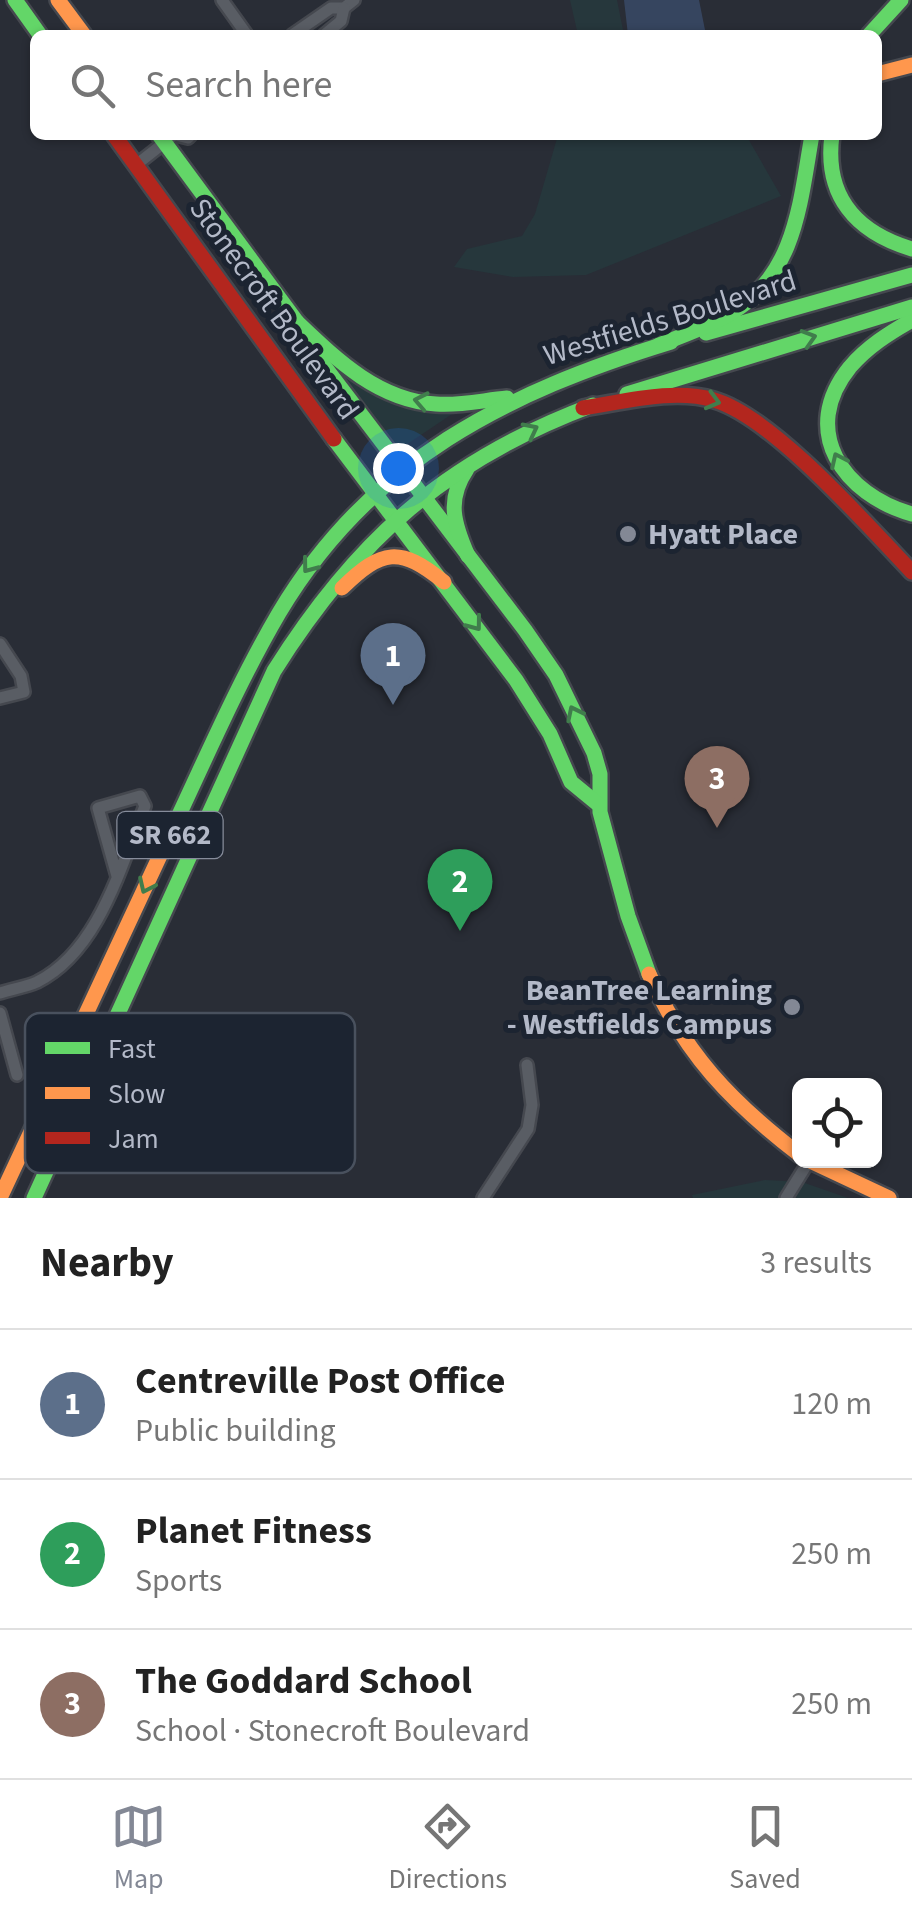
<!DOCTYPE html>
<meta charset="utf-8">
<style>
:root{--surface:#fff;--page:#f6f6f6;--text:#222;--muted:#767676;--line:#e0e0e0;--accent:#838895}
body{margin:0;font-family:"Source Sans 3",sans-serif;background:var(--page);color:var(--text)}
.controls{position:absolute;right:30px;bottom:30px;display:grid;overflow:hidden;border-radius:15px;box-shadow:0 2px 8px #0004}
.controls button{width:90px;height:90px;display:grid;place-items:center;padding:0;border:0;border-bottom:2px solid var(--line);background:var(--surface);color:var(--text);font:50px sans-serif}
.you{position:absolute;left:398px;top:468px;width:35px;height:35px;margin:-25px;border:8px solid #fff;border-radius:50%;background:#1a73e8;box-shadow:0 0 0 15px #1a73e833}
.badge{display:grid;place-items:center;width:65px;height:65px;border-radius:50%;background:var(--accent);color:#fff;font-size:32px;font-weight:700}
.pin{position:absolute;translate:-50% -82px;filter:drop-shadow(0 2px 5px #0008)}
.pin::after{content:'';position:absolute;top:52px;width:35px;height:30px;background:inherit;clip-path:polygon(0 0,100% 0,50% 100%)}
.list{margin:0;padding:0;list-style:none}
h2{display:flex;justify-content:space-between;align-items:center;height:130px;margin:0;padding:0 40px;font-size:42px}
h2 small{font-size:32px;font-weight:400;color:var(--muted)}
.list li{display:grid;grid-template-columns:65px 1fr auto;gap:30px;align-items:center;box-sizing:border-box;height:150px;padding:0 40px;border-top:2px solid var(--line)}
.list b{display:block;font-size:38px;white-space:nowrap}
.list p{margin:0;font-size:32px;white-space:nowrap;color:var(--muted)}
.list em{font-size:32px;font-style:normal;color:var(--muted)}
.icon{flex:none;width:55px;height:55px;fill:none;stroke:currentColor;stroke-width:2;stroke-linecap:round;stroke-linejoin:round}
.map{position:relative;flex:none;width:912px;height:1198px;overflow:hidden}
.search{position:absolute;background:var(--surface);box-shadow:0 2px 8px #0004;left:30px;right:30px;top:30px;height:110px;display:flex;align-items:center;gap:25px;box-sizing:border-box;padding:0 35px;border-radius:15px;color:var(--muted);font-size:38px}
.sheet{height:580px;background:var(--surface)}
nav{display:flex;justify-content:space-around;align-items:center;box-sizing:border-box;height:140px;border-top:2px solid var(--line);background:var(--surface);font-size:28px;color:var(--muted)}
nav a{display:grid;justify-items:center;gap:5px}
nav .on{color:var(--accent)}
.map>svg:first-child{display:block}
.green{fill:#26373c}
.water{fill:#36455f}
.lines{fill:none;stroke-linecap:round;stroke-linejoin:round}
.street-casing{stroke:#45484f;stroke-width:16}
.fast-casing{stroke:#45484f;stroke-width:20}
.slow-casing{stroke:#45484f;stroke-width:20}
.jam-casing{stroke:#45484f;stroke-width:20}
.street{stroke:#595d64;stroke-width:11}
.fast{stroke:#63d668;stroke-width:15}
.slow{stroke:#ff974d;stroke-width:15}
.jam{stroke:#b3261e;stroke-width:15}
.oneway{stroke:#407d4c}
.poi-dot{fill:#838895;stroke:#1c2431;stroke-width:4}
.labels{text-anchor:middle;dominant-baseline:central;stroke-width:10;stroke-linejoin:round;paint-order:stroke}
.shield{fill:#1c2431;stroke:#868c9b;stroke-width:2.5}
.shield-label{font-size:28px;font-weight:bold;fill:#b3b9c8}
.street-label{font-size:30px;fill:#b3b9c8;stroke:#1c2431}
.poi-label{font-size:30px;font-weight:bold;fill:#b3b9c8;stroke:#1c2431;text-anchor:start}
.key{fill:#1c2431;stroke:#49515e;stroke-width:2.5}
.key-label{font-size:28px;fill:#b3b9c8}
</style>
<div class="map">
<svg width="912" height="1198" viewBox="0 0 912 1198">
<rect width="100%" height="100%" fill="#292d36"/>
<g class="green">
<polygon points="570,0 617,0 624,35 578,35"/>
<polygon points="558,135 746,135 781,196 586,275 513,277 454,267 467,249 522,236 535,214"/>
<path d="M343,376C383,402 409,406 455,412L400,449Z"/>
<polygon points="765,1180 802,1182 848,1198 693,1198 692,1195"/>
</g>
<polygon class="water" points="624,0 699,0 706,35 628,35"/>
<g class="lines">
<g class="street-casing">
<g id="street">
<polyline points="222,0 247,35"/>
<polyline points="292,35 331,8 344,8 354,0"/>
<polyline points="324,35 341,21 344,8"/>
<polyline points="176,135 188,138 191,135"/>
<polyline points="136,165 174,135"/>
<polyline points="0,644 21,676 24,692 0,698"/>
<path d="M0,993C12,989 26,987 37,982C99,951 121,865 145,806L140,796L98,808L117,876"/>
<polyline points="0,1013 17,1075"/>
<polyline points="483,1198 528,1129 532,1105 527,1065"/>
<polyline points="786,1198 809,1161"/>
</g>
</g>
<g class="fast-casing">
<g id="fast">
<polyline points="15,0 40,35"/>
<polyline points="869,35 901,0"/>
<polyline points="159,135 297,322 312,350 525,630 556,675 594,753 600,774 600,812 628,916 649,974"/>
<path d="M832,135C824,195 855,232 912,249"/>
<path d="M912,320C889,333 867,347 850,367C798,431 844,495 912,514"/>
<path d="M297,322C337,360 378,400 436,404C460,406 484,400 507,398"/>
<polyline points="706,333 912,275"/>
<path d="M659,345C683,335 708,327 731,313C796,275 800,202 812,135"/>
<polyline points="627,394 912,307"/>
<polyline points="334,439 516,680 550,734 571,782 599,805"/>
<path d="M467,469C446,500 454,524 468,556"/>
<path d="M171,832C206,758 238,683 279,613C370,460 507,392 671,342"/>
<path d="M34,1198L274,671C357,539 446,460 593,405"/>
</g>
</g>
<g class="slow-casing">
<g id="slow">
<polyline points="58,0 84,35"/>
<polyline points="877,74 912,65"/>
<path d="M342,588C382,549 400,546 444,582"/>
<path d="M649,974C685,1054 731,1102 800,1155"/>
<polyline points="808,1160 889,1198"/>
<polyline points="0,1198 171,832"/>
</g>
</g>
<g class="jam-casing">
<g id="jam">
<polyline points="114,135 334,439"/>
<path d="M583,408C624,402 673,388 714,400C773,417 868,526 912,572"/>
</g>
</g>
<use href="#street" class="street"/>
<use href="#fast" class="fast"/>
<use href="#slow" class="slow"/>
<use href="#jam" class="jam"/>
</g>
<defs><path id="oneway-chevron" d="M-2-3.5L2.5 0L-2 3.5" fill="none" stroke-width="1.6" stroke-linecap="round" stroke-linejoin="round" transform="scale(2.5)"/></defs>
<g class="oneway">
<use href="#oneway-chevron" transform="translate(809 338) rotate(-17)"/>
<use href="#oneway-chevron" transform="translate(421 401) rotate(-169)"/>
<use href="#oneway-chevron" transform="translate(713 401) rotate(15)"/>
<use href="#oneway-chevron" transform="translate(531 430) rotate(-27)"/>
<use href="#oneway-chevron" transform="translate(838 460) rotate(-115)"/>
<use href="#oneway-chevron" transform="translate(309 566) rotate(127)"/>
<use href="#oneway-chevron" transform="translate(475 624) rotate(53)"/>
<use href="#oneway-chevron" transform="translate(574 713) rotate(-116)"/>
<use href="#oneway-chevron" transform="translate(146 886) rotate(115)"/>
</g>
<g class="poi-dot">
<circle cx="628" cy="534" r="10"/>
<circle cx="792" cy="1007" r="10"/>
</g>
<g class="labels">
<rect class="shield" x="117.5" y="812" width="105" height="46" rx="8"/>
<g class="shield-label">
<text x="170" y="835">SR 662</text>
</g>
<g class="street-label">
<text transform="translate(274 309) rotate(54)">Stonecroft Boulevard</text>
<text transform="translate(670 318) rotate(-17)">Westfields Boulevard</text>
</g>
<g class="poi-label">
<text x="648" y="534">Hyatt Place</text>
<text x="772" y="990" text-anchor="end">BeanTree Learning<tspan x="772" dy="34">- Westfields Campus</tspan></text>
</g>
</g>
<rect x="25" y="1013" width="330" height="160" rx="15" class="key"/>
<rect x="45" y="1042" width="45" height="12" fill="#63d668"/>
<rect x="45" y="1087" width="45" height="12" fill="#ff974d"/>
<rect x="45" y="1132" width="45" height="12" fill="#b3261e"/>
<g class="key-label">
<text x="108" y="1058">Fast</text>
<text x="108" y="1103">Slow</text>
<text x="108" y="1148">Jam</text>
</g>
</svg>
<div class="controls">
<button><svg class="icon" aria-label="locate" viewBox="0 0 24 24"><circle cx="12" cy="12" r="6"/><path d="M12 2v4M12 18v4M2 12h4M18 12h4"/></svg></button>
</div>
<div class="you"></div>
<div class="pin badge" style="left:393px;top:705px;background:#5c6f8a">1</div>
<div class="pin badge" style="left:460px;top:931px;background:#2e9e5b">2</div>
<div class="pin badge" style="left:717px;top:828px;background:#8d6e63">3</div>
<div class="search"><svg class="icon" aria-label="search" viewBox="0 0 24 24"><circle cx="10" cy="10" r="6"/><path d="M15 15l6 6"/></svg>Search here</div>
</div>
<section class="sheet">
<h2>Nearby<small>3 results</small></h2>
<ul class="list">
<li><span class="badge" style="background:#5c6f8a">1</span><div><b>Centreville Post Office</b><p>Public building</p></div><em>120 m</em></li>
<li><span class="badge" style="background:#2e9e5b">2</span><div><b>Planet Fitness</b><p>Sports</p></div><em>250 m</em></li>
<li><span class="badge" style="background:#8d6e63">3</span><div><b>The Goddard School</b><p>School · Stonecroft Boulevard</p></div><em>250 m</em></li>
</ul>
</section>
<nav>
<a class="on"><svg class="icon" aria-label="map" viewBox="0 0 24 24"><path d="M3 6l6-2 6 2 6-2v14l-6 2-6-2-6 2zM9 4v14M15 6v14"/></svg>Map</a>
<a><svg class="icon" aria-label="directions" viewBox="0 0 24 24"><path d="M12 3l9 9-9 9-9-9zM9 14v-3h6M13 9l2 2-2 2"/></svg>Directions</a>
<a><svg class="icon" aria-label="saved" viewBox="0 0 24 24"><path d="M7 4h10v16l-5-4-5 4z"/></svg>Saved</a>
</nav>
